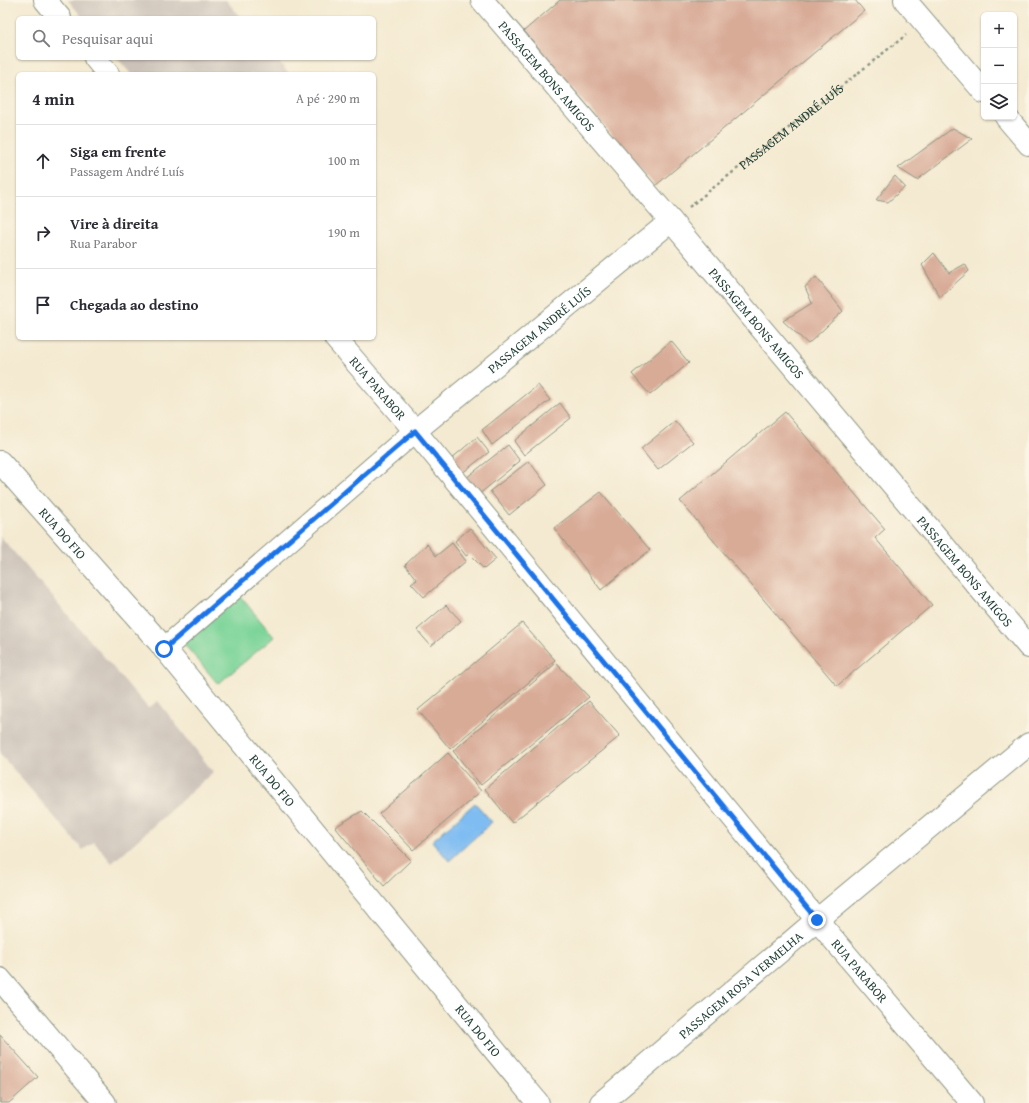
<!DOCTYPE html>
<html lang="pt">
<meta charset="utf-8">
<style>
:root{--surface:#fff;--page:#f2f2f3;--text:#2b2b33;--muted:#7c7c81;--line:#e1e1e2}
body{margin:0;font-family:"Gentium Book Plus",serif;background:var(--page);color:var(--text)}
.controls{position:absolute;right:12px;top:12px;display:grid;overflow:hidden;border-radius:6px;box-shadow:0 1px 3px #0004}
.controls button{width:36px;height:36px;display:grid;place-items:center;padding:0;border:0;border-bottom:1px solid var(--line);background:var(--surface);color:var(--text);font:20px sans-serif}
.stop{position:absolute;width:12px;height:12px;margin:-9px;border:3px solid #1a73e8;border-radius:50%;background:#fff}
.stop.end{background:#1a73e8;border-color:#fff;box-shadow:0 1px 4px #0008}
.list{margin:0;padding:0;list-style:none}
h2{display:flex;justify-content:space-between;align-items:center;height:52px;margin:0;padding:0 16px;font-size:17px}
h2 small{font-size:13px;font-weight:400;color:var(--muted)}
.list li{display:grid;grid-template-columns:26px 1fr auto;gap:12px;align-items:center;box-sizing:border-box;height:72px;padding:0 16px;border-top:1px solid var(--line)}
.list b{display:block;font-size:15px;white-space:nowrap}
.list p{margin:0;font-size:13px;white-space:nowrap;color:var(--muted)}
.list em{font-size:13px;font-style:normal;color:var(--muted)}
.icon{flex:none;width:22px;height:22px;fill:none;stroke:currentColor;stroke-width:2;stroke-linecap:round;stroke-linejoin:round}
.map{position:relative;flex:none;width:1029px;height:1103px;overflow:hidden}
.search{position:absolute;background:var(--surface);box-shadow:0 1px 3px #0004;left:16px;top:16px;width:360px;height:44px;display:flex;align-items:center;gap:10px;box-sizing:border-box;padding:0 14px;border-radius:6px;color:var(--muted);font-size:15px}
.panel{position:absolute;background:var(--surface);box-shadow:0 1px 3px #0004;left:16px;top:72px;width:360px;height:268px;border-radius:6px}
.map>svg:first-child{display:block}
.industrial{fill:#ccc2b9}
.green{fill:#7cd499;stroke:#4e8866}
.water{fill:#7ebcf2;stroke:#4e7c93}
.building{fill:#d8ab97}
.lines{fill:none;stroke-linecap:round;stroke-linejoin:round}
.minor-casing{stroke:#8a9482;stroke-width:24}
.path{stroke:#8a9482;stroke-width:2.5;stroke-dasharray:3 3;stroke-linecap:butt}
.minor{stroke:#fff;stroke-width:22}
.route{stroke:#1a73e8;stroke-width:5}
.labels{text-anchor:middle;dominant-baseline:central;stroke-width:3.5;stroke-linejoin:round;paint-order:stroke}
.street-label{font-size:13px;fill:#1f3d34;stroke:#fcf5e5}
</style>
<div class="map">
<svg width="1029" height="1103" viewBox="0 0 1029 1103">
<rect width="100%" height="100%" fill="#fcf5e5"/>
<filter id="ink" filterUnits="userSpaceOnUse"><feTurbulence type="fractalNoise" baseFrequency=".025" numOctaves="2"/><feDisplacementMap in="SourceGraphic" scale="8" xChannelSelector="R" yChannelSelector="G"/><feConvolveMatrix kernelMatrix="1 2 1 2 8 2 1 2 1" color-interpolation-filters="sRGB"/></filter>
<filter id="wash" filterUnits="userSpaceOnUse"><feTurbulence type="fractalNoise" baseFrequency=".012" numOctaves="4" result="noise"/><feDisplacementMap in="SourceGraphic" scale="16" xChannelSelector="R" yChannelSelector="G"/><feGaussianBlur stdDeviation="0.9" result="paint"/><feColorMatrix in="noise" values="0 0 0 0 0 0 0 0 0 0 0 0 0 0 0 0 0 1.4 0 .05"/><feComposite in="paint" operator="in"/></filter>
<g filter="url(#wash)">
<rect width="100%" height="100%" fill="#f4ead1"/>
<g class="industrial">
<polygon points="68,0 226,0 241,18 83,18"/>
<polygon points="117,58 276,58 289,74 131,74"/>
<polygon points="0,536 148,708 158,701 213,772 112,863 94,842 83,850 0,754"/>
</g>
<polygon class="green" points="240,596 274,637 218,684 184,644"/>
<polygon class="water" points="475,803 492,822 449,861 432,841"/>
<g id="blocks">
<g class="building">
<polygon points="560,0 855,0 864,11 655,186 524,31"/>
<polygon points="953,128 972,139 917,180 898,168"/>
<polygon points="895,176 905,187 888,202 876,200"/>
<polygon points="934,253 949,273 965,264 969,271 940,297 922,265"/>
<polygon points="816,277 843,311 808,344 783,321 812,303 805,287"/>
<polygon points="671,341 689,363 650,395 632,374"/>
<polygon points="538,385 550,400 492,445 482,430"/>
<polygon points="560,403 571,418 524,455 514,441"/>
<polygon points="785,412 885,529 875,538 932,605 837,686 680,501"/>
<polygon points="675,421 693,442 658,470 641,449"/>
<polygon points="477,437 489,452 461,474 451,459"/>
<polygon points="508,445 520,461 478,495 466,478"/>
<polygon points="529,461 547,485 509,515 490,491"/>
<polygon points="601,492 650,550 601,590 554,528"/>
<polygon points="470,528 496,559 484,569 469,554 466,556 455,541"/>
<polygon points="452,543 466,561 424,597 411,583 417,580 405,565 427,544 436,556"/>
<polygon points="446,605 461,621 431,646 417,630"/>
<polygon points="522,623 555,660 450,749 418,710"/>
<polygon points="556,663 589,697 481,785 453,751"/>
<polygon points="589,701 620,736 512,823 485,789"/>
<polygon points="448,753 481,791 413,850 379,814"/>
<polygon points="362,811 411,860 384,886 335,827"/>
<polygon points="0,1035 38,1077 9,1103 0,1103"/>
</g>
</g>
</g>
<g filter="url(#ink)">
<use href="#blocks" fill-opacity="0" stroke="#8a9482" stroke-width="1"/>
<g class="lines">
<g class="minor-casing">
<g id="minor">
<polyline points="45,0 60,18"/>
<path id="s2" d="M482,0L671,221L1029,647"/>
<polyline points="905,0 984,92"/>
<polyline points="95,58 108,74"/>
<polyline points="1006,117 1029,144"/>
<path id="s3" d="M335,338L415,431L817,920L972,1103"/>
<path id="s4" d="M0,462L159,642L538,1103"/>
<path id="s5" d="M164,649L415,431L671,221"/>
<polyline points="0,979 105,1103"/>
<path id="s6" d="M601,1103L817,920L1029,744"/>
</g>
</g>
<path class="path" id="s1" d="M689,207L906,35"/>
<use href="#minor" class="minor"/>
</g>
</g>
<g class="lines" filter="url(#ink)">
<polyline class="route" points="164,649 415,431 817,920"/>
</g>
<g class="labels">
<g class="street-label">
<text stroke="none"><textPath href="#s2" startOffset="100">PASSAGEM BONS AMIGOS</textPath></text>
<text stroke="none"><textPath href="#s1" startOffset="130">PASSAGEM ANDRÉ LUÍS</textPath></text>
<text stroke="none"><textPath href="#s2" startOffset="424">PASSAGEM BONS AMIGOS</textPath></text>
<text stroke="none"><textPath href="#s5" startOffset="493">PASSAGEM ANDRÉ LUÍS</textPath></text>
<text stroke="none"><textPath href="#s3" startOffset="66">RUA PARABOR</textPath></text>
<text stroke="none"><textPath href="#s4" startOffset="95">RUA DO FIO</textPath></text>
<text stroke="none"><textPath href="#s2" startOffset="748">PASSAGEM BONS AMIGOS</textPath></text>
<text stroke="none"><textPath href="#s4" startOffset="419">RUA DO FIO</textPath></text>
<text stroke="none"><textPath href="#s3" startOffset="822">RUA PARABOR</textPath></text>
<text stroke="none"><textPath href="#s6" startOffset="183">PASSAGEM ROSA VERMELHA</textPath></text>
<text stroke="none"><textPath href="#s4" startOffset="743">RUA DO FIO</textPath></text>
</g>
</g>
</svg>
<div class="controls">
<button>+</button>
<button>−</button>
<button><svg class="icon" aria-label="layers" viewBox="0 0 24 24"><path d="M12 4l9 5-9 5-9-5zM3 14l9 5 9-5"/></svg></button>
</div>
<div class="stop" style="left:164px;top:649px"></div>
<div class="stop end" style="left:817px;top:920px"></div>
<div class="search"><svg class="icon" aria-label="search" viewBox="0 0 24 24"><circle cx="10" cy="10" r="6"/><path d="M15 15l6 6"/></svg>Pesquisar aqui</div>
<section class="panel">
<h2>4 min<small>A pé · 290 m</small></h2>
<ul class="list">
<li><svg class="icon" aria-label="ahead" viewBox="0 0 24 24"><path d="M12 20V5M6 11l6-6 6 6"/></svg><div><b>Siga em frente</b><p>Passagem André Luís</p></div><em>100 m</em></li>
<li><svg class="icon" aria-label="right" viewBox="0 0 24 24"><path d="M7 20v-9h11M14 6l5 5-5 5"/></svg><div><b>Vire à direita</b><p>Rua Parabor</p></div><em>190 m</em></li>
<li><svg class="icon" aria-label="arrive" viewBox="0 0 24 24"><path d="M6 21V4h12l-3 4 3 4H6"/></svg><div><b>Chegada ao destino</b></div></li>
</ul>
</section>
</div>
